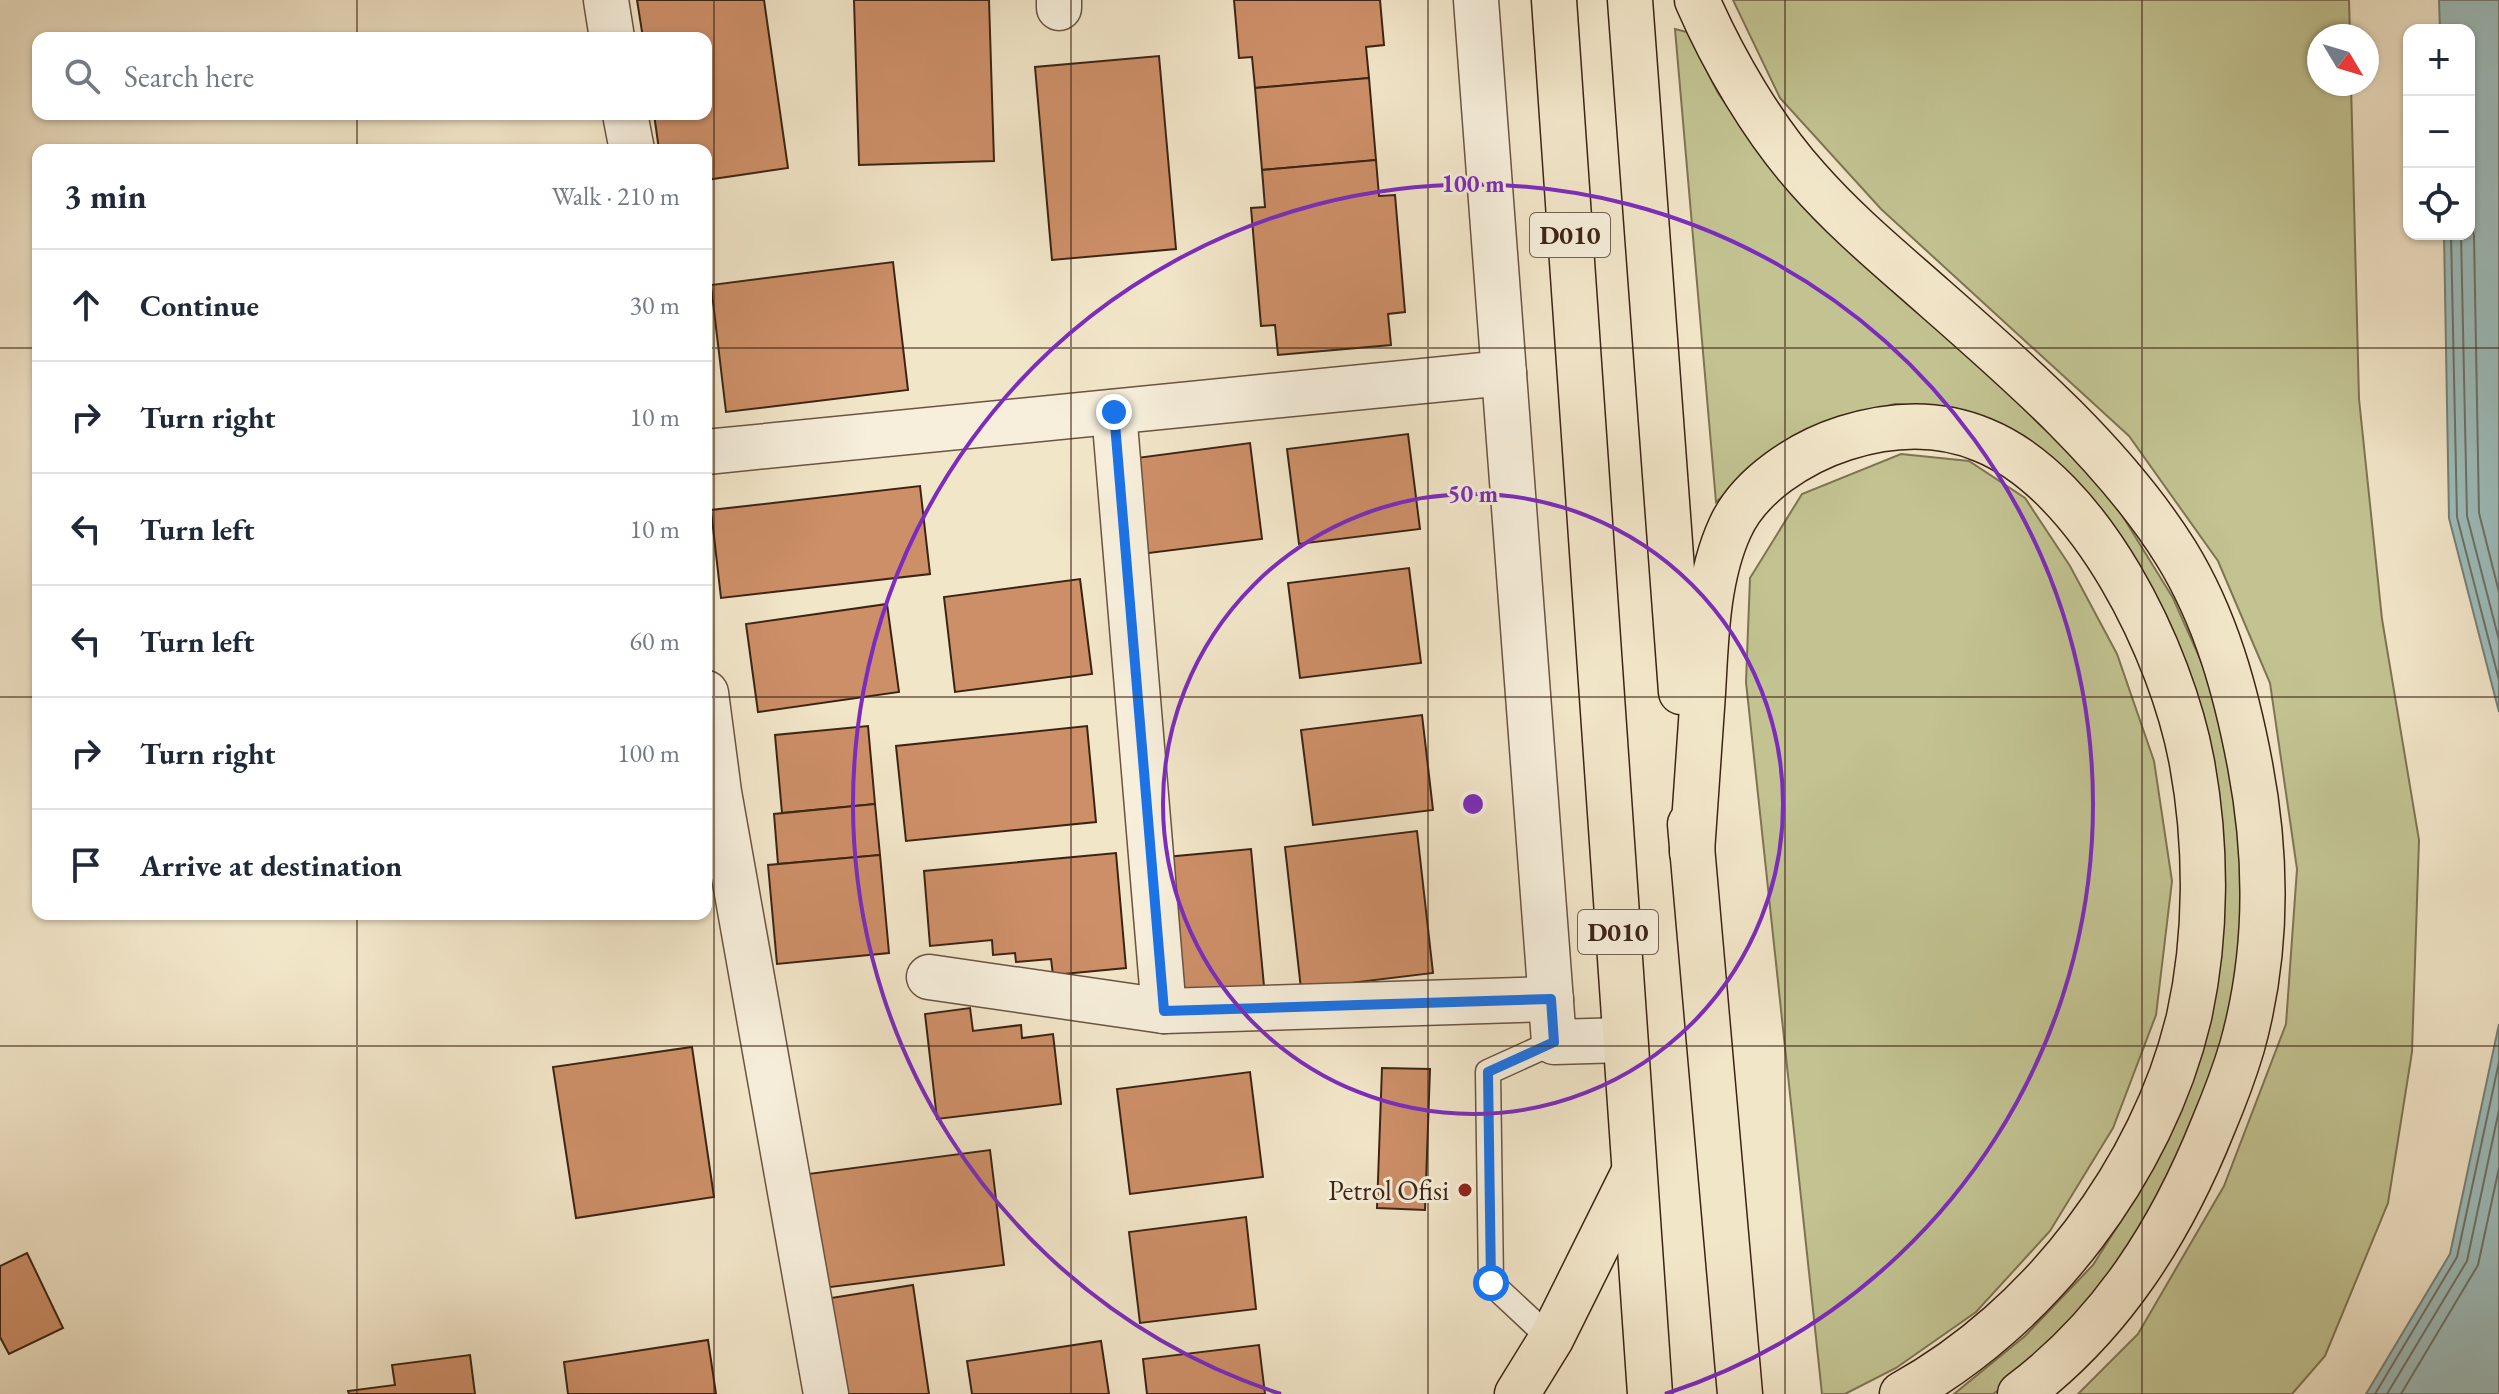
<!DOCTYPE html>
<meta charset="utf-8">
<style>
:root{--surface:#fff;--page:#f2f2f3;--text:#1f2937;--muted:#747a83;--line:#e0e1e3}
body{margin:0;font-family:"EB Garamond",serif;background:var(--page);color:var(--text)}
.controls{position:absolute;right:24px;top:24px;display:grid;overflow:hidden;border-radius:16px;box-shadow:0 2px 6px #0004}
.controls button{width:72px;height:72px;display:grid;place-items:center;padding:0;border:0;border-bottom:2px solid var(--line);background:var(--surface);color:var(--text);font:40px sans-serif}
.compass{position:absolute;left:2307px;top:24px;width:72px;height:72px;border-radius:50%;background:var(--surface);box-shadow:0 2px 6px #0004;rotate:128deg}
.stop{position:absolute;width:24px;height:24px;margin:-18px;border:6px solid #1a73e8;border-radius:50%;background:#fff}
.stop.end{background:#1a73e8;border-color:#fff;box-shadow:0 2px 8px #0008}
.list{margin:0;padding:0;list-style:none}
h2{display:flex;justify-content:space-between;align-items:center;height:104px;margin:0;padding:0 32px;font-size:34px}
h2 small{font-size:26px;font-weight:400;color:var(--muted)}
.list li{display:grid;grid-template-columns:52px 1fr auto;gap:24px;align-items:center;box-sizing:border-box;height:112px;padding:0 32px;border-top:2px solid var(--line)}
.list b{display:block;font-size:30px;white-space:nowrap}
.list em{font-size:26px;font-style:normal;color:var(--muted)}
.icon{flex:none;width:44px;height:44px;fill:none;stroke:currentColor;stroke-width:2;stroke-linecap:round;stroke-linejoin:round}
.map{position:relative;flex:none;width:2499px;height:1394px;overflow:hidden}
.search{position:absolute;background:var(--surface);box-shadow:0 2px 6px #0004;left:32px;top:32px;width:680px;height:88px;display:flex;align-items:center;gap:20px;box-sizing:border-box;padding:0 28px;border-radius:16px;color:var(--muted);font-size:30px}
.panel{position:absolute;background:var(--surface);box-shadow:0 2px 6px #0004;left:32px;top:144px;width:680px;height:776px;border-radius:16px}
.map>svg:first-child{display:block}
.green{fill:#c2c391;stroke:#7f7452;stroke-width:2}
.water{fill:#9dbebd;stroke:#768079;stroke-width:2}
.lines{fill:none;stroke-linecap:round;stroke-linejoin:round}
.shore{stroke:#6c7168;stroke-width:2}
.building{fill:#cd8f68;stroke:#3c2414;stroke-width:2}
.service-casing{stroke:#6a5441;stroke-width:27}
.minor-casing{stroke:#6a5441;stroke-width:47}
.tertiary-casing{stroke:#6a5441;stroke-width:47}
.trunk-casing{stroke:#3c2414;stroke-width:47}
.service{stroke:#f7efdc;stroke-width:24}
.minor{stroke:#f7efdc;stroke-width:44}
.tertiary{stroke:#f7efdc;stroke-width:44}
.trunk{stroke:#f2e6c9;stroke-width:44}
.route{stroke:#1a73e8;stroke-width:10}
.grid{fill:none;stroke:#3c2414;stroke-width:2;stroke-opacity:0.55}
.ring{fill:none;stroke:#7b2cbf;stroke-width:4}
.poi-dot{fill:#8f2418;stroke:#f7efdc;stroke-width:3}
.labels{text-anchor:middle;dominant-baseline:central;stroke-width:6;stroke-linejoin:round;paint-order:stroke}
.shield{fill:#f7efdc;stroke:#746150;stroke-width:2}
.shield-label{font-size:26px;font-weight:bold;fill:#3c2414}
.poi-label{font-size:28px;fill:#3c2414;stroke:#f7efdc;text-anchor:end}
.centre{fill:#7b2cbf;stroke:#f7efdc;stroke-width:4}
.ring-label{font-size:24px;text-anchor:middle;font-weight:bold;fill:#7b2cbf;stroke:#f7efdc;stroke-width:6;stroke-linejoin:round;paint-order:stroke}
</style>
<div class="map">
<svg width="2499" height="1394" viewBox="0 0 2499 1394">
<rect width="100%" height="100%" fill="#f2e6c9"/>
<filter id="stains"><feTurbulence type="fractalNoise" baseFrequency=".0025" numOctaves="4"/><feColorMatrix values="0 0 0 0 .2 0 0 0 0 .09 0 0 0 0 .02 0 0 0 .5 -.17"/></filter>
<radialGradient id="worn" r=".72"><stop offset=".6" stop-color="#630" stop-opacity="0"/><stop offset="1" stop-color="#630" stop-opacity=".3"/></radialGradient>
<g class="green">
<polygon points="1733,0 2349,0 2350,36 2319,36 2319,84 2351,84 2359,399 2382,619 2419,840 2412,1052 2388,1203 2325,1356 2292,1394 2078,1394 2138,1334 2224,1186 2286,1024 2297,869 2270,683 2218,561 2129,436 1881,209 1780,98"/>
<polygon points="1675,29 1687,32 1718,93 1764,159 2066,449 2112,499 2173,598 2213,688 2237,789 2245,908 2233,1011 2199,1114 2160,1205 2072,1326 2011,1381 1993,1394 1954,1394 2025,1336 2093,1265 2145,1183 2201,1049 2157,607 1945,408 1895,404 1844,417 1754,469 1716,502"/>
<polygon points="1901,454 1969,461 2025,498 2070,566 2117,654 2154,761 2172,881 2156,1015 2113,1128 2050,1231 1976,1312 1896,1368 1845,1394 1822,1394 1746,682 1750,578 1802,494"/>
</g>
<g class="water">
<polygon points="2439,0 2499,0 2499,712 2449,518 2444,234 2469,234 2469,30 2440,30"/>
<polygon points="2499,1024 2499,1394 2366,1394 2450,1254"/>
</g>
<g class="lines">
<g class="shore">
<polyline points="2469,220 2474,235 2479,513 2499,592"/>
<polyline points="2451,234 2457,517 2499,680"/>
<polyline points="2461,234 2467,516 2499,640"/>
<polyline points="2375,1394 2457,1257 2499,1062"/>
<polyline points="2387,1394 2467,1261 2499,1110"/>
<polyline points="2401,1394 2478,1265 2499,1168"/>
</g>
</g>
<g class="building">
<polygon points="637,0 764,0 788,168 706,180 706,150 659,150 654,114 706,114 706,38 643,38"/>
<polygon points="854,0 989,0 994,161 859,165"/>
<polygon points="1234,0 1380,0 1384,45 1366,47 1369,78 1255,88 1252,57 1239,58"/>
<polygon points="1159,56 1176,249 1052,260 1035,67"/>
<polygon points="1369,78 1376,160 1262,170 1255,88"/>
<polygon points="1376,160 1379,196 1395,195 1405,312 1388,314 1391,345 1278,355 1275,325 1261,326 1251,208 1265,207 1262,170"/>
<polygon points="893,262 908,390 726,412 711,285"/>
<polygon points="1408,434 1420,529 1299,544 1287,449"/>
<polygon points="1250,443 1262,539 1141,554 1129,459"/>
<polygon points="920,486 930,574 721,598 711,510"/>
<polygon points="1409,568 1421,663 1300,678 1288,583"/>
<polygon points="1080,579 1092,674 955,692 944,597"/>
<polygon points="887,604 899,692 758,712 746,624"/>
<polygon points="1422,715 1433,810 1313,825 1301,730"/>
<polygon points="868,726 875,804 782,813 775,735"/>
<polygon points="1087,726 1096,822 906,841 896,746"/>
<polygon points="875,804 880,855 778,864 774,814"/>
<polygon points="1417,831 1433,973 1301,989 1285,847"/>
<polygon points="1251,849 1264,986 1179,994 1166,857"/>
<polygon points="1116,853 1126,968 1053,975 1051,959 1016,962 1015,953 993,955 992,940 930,946 924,871"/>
<polygon points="880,855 889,953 777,964 768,865"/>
<polygon points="970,1008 973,1031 1021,1025 1022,1038 1053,1034 1061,1104 937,1119 925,1014"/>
<polygon points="692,1047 714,1197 576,1218 553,1067"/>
<polygon points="1382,1068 1430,1069 1425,1210 1377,1208"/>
<polygon points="1250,1072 1263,1177 1130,1194 1117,1089"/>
<polygon points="990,1150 1004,1265 823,1288 808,1174"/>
<polygon points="1246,1217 1256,1309 1140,1323 1129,1232"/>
<polygon points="27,1253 63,1328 9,1354 0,1337 0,1266"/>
<polygon points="913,1285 929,1394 846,1394 831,1298"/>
<polygon points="708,1340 716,1394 568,1394 564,1362"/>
<polygon points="1101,1341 1109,1394 972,1394 967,1361"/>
<polygon points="1259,1345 1265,1394 1147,1394 1143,1359"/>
<polygon points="470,1355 475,1394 349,1394 348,1391 395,1385 392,1365"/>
</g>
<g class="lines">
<g class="service-casing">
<polyline id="service" points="1551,1339 1491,1283 1488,1072 1554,1042"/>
</g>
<g class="minor-casing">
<g id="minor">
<polyline points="606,0 612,38"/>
<polyline points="1059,0 1059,8"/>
<polyline points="625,114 632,150"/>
<polyline points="1114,412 1164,1011 1551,999"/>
<polyline points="706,452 1504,373"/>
<polyline points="706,693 719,792 826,1394"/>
<polyline points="929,977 1164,1011"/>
</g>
</g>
<g class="tertiary-casing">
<polyline id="tertiary" points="1476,0 1554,1042 1625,1040"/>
</g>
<g class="trunk-casing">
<g id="trunk">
<polyline points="1554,0 1650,1394"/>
<polyline points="1630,0 1681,692"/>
<path d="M1697,0C1723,60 1763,129 1807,178C1842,218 1882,252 1922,287C2011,365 2113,452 2176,553C2216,618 2236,691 2250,765C2268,860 2268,954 2242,1047C2234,1074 2224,1100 2213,1126C2171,1231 2112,1325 2020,1394"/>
<polyline points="1690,824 1740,1394"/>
<path d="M1692,852C1696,799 1699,746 1703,693C1706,640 1707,578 1730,528C1749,485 1801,452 1845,438C1890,424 1938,421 1983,440C2091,484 2172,653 2192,763C2207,845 2207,936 2189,1017C2153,1170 2039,1319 1902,1394"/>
<polyline points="1517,1394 1551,1339 1633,1174"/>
</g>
</g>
<use href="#service" class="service"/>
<use href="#minor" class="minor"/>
<use href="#tertiary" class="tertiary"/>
<use href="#trunk" class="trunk"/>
</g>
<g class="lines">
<polyline class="route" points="1114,412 1164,1011 1551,999 1554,1042 1488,1072 1491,1283"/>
</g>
<path class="grid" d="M357,0V38M714,0V1394M1071,0V1394M1428,0V1394M1785,0V1394M2142,0V1394M357,114V150M0,348H38M706,348H2499M0,697H38M706,697H2499M357,914V1394M0,1046H2499"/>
<g class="ring">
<circle cx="1473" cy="804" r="310"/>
<path d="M1281 1394A620 620 0 1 1 1665 1394"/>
</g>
<circle class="poi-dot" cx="1465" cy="1190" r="8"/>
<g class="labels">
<g class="shield">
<rect x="1530" y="213" width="80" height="44" rx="6"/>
<rect x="1578" y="910" width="80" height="44" rx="6"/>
</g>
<g class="shield-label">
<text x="1570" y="235">D010</text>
<text x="1618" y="932">D010</text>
</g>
<g class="poi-label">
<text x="1449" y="1190">Petrol Ofisi</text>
</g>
</g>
<circle cx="1473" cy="804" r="12" class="centre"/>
<g class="ring-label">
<text x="1473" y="192">100 m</text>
<text x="1473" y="502">50 m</text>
</g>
<rect width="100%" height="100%" filter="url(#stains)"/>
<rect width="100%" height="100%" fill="url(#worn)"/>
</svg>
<div class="controls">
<button>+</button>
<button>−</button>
<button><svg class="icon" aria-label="locate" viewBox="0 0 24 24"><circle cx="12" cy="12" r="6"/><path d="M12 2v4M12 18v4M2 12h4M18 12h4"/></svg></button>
</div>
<svg class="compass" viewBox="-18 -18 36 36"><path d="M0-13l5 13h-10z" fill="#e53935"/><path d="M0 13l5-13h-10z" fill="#747a83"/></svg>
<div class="stop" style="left:1491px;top:1283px"></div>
<div class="stop end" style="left:1114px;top:412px"></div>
<div class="search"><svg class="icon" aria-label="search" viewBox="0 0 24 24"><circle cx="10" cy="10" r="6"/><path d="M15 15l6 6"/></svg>Search here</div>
<section class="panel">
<h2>3 min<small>Walk · 210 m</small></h2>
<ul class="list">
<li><svg class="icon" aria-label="ahead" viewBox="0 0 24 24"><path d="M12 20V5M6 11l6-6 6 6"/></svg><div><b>Continue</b></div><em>30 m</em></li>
<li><svg class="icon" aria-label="right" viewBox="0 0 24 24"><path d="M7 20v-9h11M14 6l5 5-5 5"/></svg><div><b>Turn right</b></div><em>10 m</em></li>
<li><svg class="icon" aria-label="left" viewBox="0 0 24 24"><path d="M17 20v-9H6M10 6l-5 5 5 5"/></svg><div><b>Turn left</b></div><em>10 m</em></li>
<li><svg class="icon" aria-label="left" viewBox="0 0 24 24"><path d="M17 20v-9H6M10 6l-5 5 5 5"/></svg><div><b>Turn left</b></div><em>60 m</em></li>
<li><svg class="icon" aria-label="right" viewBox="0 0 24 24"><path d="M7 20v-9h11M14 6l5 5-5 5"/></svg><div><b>Turn right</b></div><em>100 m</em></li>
<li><svg class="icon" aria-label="arrive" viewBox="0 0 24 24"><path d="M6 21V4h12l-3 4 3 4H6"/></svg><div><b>Arrive at destination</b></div></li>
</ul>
</section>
</div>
